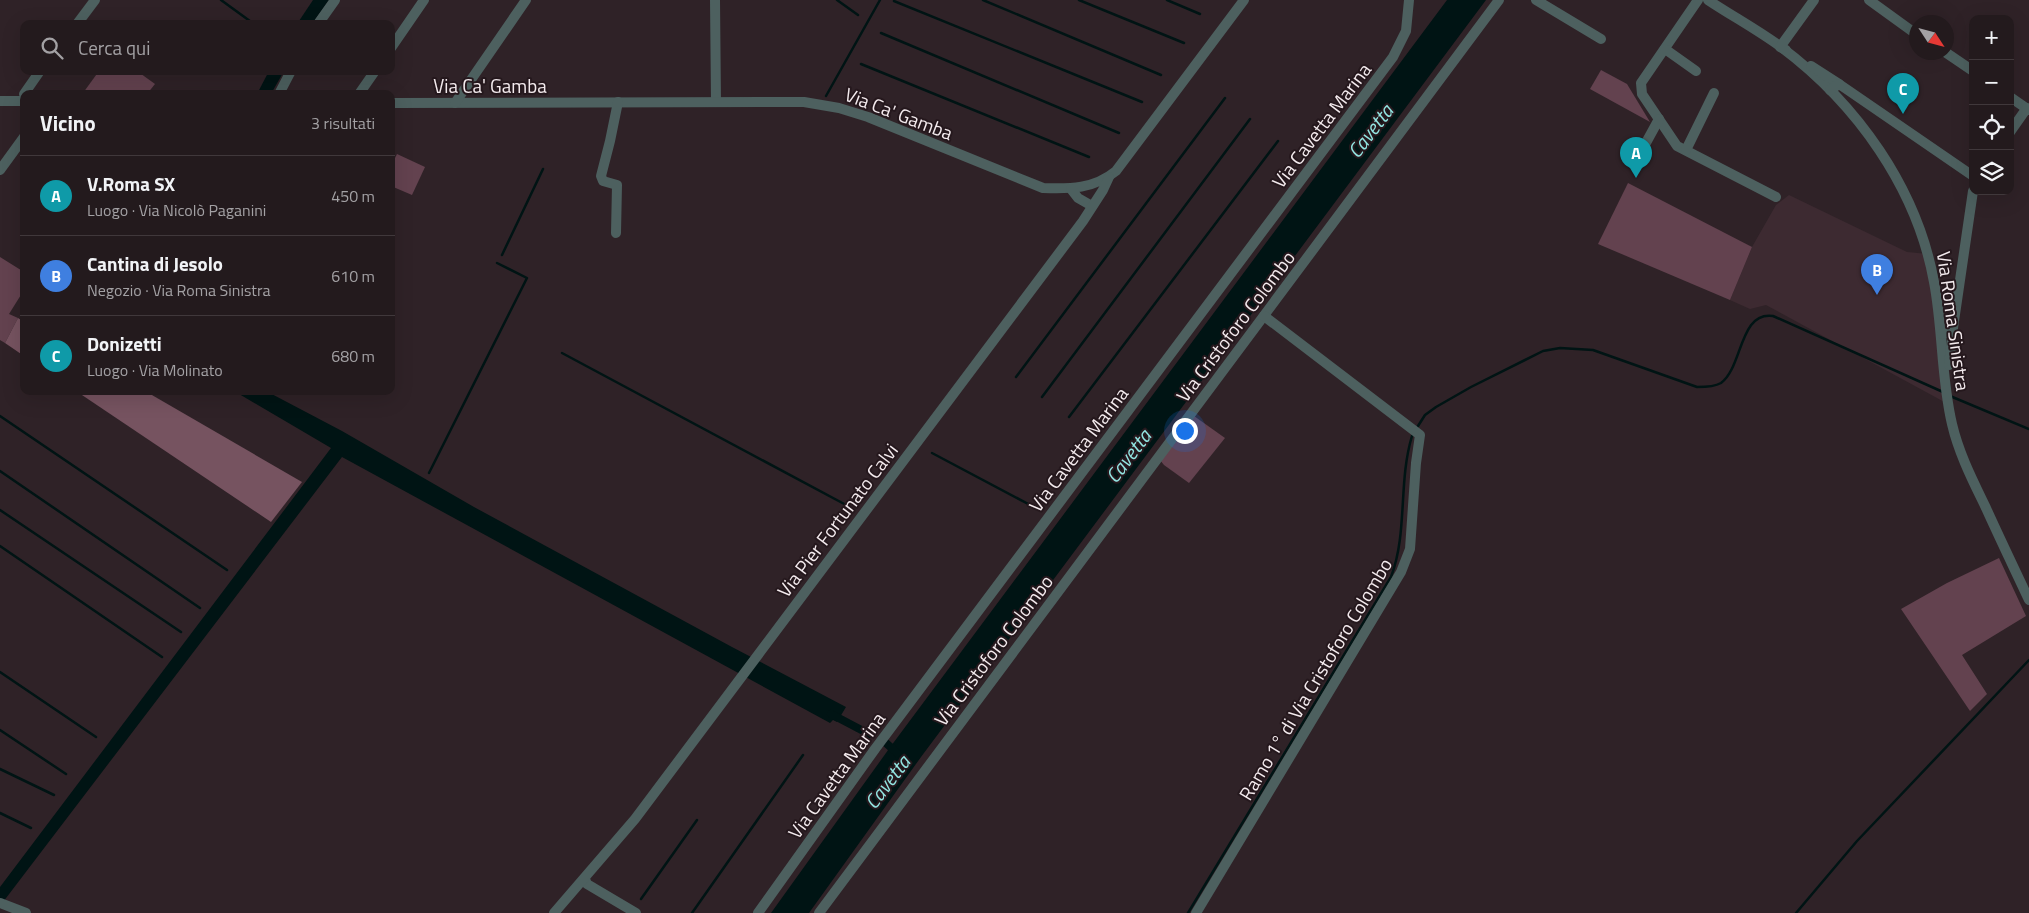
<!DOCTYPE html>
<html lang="it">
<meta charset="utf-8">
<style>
:root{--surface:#231a1d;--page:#2b2326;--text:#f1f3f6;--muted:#a3a1a4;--line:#40383b;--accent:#1a73e8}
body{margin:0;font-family:"Titillium Web",sans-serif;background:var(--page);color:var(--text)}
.controls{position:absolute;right:15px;top:15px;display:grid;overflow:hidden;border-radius:10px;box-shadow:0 5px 20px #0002}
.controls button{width:45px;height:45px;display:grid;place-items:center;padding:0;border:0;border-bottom:1px solid var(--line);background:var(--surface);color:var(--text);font:25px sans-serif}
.compass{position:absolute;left:1909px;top:15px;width:45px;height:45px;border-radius:50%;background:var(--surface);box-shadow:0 5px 20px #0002;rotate:126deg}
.you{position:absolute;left:1184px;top:430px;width:18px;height:18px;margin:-12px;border:4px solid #fff;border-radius:50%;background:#1a73e8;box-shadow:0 0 0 8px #1a73e833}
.badge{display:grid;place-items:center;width:32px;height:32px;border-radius:50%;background:var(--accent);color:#fff;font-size:16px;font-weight:700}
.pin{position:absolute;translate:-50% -41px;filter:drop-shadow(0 1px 2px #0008)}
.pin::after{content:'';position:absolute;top:26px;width:18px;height:15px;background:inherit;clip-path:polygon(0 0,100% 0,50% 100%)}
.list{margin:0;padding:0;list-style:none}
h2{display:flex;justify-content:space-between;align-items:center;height:65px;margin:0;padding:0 20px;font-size:21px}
h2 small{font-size:16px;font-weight:400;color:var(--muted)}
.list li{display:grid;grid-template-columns:32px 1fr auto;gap:15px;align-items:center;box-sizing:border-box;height:80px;padding:0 20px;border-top:1px solid var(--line)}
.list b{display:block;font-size:19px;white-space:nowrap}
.list p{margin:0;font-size:16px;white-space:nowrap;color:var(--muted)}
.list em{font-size:16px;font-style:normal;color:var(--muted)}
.icon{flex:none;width:28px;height:28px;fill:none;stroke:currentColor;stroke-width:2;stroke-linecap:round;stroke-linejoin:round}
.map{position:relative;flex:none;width:2029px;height:913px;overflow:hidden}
.search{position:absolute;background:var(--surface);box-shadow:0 5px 20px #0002;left:20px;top:20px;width:375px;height:55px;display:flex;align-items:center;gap:12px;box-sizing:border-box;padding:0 18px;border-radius:10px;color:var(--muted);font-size:19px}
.panel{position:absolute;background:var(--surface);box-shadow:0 5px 20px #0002;left:20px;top:90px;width:375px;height:305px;border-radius:10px}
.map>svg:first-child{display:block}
.built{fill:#3d2a31}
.green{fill:#63424f}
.forest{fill:#765360}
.water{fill:#001414}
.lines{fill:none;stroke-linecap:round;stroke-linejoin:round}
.stream{stroke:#001414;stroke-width:2.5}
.canal{stroke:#001414;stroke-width:8}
.minor{stroke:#4d605f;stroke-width:10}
.labels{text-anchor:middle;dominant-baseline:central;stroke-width:4;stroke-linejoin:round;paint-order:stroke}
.street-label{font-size:19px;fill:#f4ebee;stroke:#25181d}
.water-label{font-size:20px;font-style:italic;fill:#93e5e2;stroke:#25181d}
</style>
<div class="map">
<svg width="2029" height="913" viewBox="0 0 2029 913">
<rect width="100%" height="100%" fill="#2f2227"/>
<polygon class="built" points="1789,195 1907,252 1928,254 1948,404 1766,305 1750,309 1730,300 1752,247 1776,205"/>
<g class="green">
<polygon points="1601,70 1627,84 1650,122 1590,89"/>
<polygon points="99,71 137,71 155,84 147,94 83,93"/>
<polygon points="397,154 425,167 412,195 391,186 391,166"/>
<polygon points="1628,183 1752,247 1730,300 1598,244"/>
<polygon points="0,257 24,272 24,290 9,314 18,318 5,343 0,340"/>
<polygon points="1194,416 1225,438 1189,483 1164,465 1160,460"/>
<polygon points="1999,558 2026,616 1962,655 1987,694 1970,711 1901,609 1947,583"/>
</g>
<g class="forest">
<polygon points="18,318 24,322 24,356 5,343"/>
<polygon points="76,391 145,391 302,482 271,522"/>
</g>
<g class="water">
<polygon points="313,0 329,0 312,24 297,24"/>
<polygon points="1447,0 1486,0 921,757 809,913 771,913 891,746"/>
<polygon points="269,71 284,71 271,94 257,94"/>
<polygon points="234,391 266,391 342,431 474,507 732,647 846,707 837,722 833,720 830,723 342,457 0,906 0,887 331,448"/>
</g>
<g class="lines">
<g class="stream">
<polyline points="221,0 254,24"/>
<polyline points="837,0 858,15"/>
<polyline points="983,0 1161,75"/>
<polyline points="1079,0 1184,43"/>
<polyline points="1167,0 1200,14"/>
<polyline points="894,1 1142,102"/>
<polyline points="881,33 1119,133"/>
<polyline points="861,64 1089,157"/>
<polyline points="826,96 880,0"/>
<polyline points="502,255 543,169"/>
<polyline points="562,353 848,506"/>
<polyline points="1016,377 1225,98"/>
<polyline points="1950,396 2029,429"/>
<polyline points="1042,397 1250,119"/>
<polyline points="0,416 227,570"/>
<polyline points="1069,417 1278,141"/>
<path d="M1418,426L1425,415L1436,407L1471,387L1543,351L1560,348L1593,350L1697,387C1705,387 1714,387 1721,383C1743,367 1739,311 1773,316L1943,392"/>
<polyline points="932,453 1032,506"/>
<polyline points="0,471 200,608"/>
<polyline points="429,473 527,278 497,263"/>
<polyline points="0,510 181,632"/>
<polyline points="0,546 162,657"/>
<polyline points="0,672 96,737"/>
<polyline points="0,730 66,774"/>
<polyline points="0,769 54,795"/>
<polyline points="0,813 31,828"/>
<polyline points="641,899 697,820"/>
<polyline points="692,913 803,755"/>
<path d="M1188,913L1391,577C1408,532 1398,482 1412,436"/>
<polyline points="1796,913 1857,841 2029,660"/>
</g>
<g class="canal">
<polyline points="831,714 869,734"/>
<polyline points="886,743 897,753"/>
</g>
<g class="minor">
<polyline points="715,0 716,102"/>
<polyline points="1536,0 1601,39"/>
<polyline points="1698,0 1641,83 1642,94 1677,146 1776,197"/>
<path d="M1708,0C1732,16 1758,30 1781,47C1857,104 1917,188 1934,282C1943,329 1941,378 1952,424C1959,454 1973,481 1986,508C2000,539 2015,570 2029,600"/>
<polyline points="1869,0 1916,34"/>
<polyline points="77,24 95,0"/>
<polyline points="318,24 335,0"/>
<polyline points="391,48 424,0"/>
<polyline points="1665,49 1696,71"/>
<polyline points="1786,50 1780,47 1814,0"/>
<polyline points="1945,52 1973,71"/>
<polyline points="1811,66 1839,84"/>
<polyline points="1830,90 1839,84 1973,176"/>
<polyline points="24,94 40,71"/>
<polyline points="279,94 291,71"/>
<polyline points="359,94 375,71"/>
<polyline points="2010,97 2029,110"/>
<polyline points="0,101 24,101"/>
<path d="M391,103L804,102L839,108L868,117L1043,188C1070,189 1094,189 1116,171L1244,0"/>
<polyline points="455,103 526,0"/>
<polyline points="2010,132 2027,108"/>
<polyline points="1686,150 1714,93"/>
<polyline points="1636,161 1659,119"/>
<polyline points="0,170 24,137"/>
<polyline points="1071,189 1078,198 1092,206"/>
<polyline points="616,233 617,185 603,181 601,176 610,141 618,102"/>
<polyline points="1942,334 1948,333 1953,328 1973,191"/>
<polyline points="1949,365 1953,328"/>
<polyline points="585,879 587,884 636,913"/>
<polyline points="0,903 26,913"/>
<polyline points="554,913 635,819 1083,221 1103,190 1109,177"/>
<polyline points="758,913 875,749 1393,57 1406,31 1409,0"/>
<polyline points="819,913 1499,0"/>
<polyline points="1196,913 1401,572 1410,549 1416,463 1420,435 1264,316"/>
</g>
</g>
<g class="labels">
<g class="street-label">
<text x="490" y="85">Via Ca' Gamba</text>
<text transform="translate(899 113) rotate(21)">Via Ca' Gamba</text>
<text transform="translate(1321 125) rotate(-53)">Via Cavetta Marina</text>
<text transform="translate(1954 321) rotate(82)">Via Roma Sinistra</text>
<text transform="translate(1235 326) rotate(-53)">Via Cristoforo Colombo</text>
<text transform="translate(1078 449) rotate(-53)">Via Cavetta Marina</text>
<text transform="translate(837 520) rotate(-53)">Via Pier Fortunato Calvi</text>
<text transform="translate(993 650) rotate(-53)">Via Cristoforo Colombo</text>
<text transform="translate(1315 679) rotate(-59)">Ramo 1° di Via Cristoforo Colombo</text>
<text transform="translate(836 775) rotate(-54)">Via Cavetta Marina</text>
</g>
<g class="water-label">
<text transform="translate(1370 131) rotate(-53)">Cavetta</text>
<text transform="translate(1128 456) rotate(-53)">Cavetta</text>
<text transform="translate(887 782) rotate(-53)">Cavetta</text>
</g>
</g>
</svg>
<div class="controls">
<button>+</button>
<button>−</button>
<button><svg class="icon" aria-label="locate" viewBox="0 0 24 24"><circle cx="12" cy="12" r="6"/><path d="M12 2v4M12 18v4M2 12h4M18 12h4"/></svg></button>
<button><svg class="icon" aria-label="layers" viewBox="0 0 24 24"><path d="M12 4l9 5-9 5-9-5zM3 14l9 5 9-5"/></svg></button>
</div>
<svg class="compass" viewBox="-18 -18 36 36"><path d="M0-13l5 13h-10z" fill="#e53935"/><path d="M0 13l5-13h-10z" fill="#a3a1a4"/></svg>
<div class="you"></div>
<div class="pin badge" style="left:1636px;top:178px;background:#0f9aa8">A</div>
<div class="pin badge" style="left:1877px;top:295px;background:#3f7fe0">B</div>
<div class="pin badge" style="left:1903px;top:114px;background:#0f9aa8">C</div>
<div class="search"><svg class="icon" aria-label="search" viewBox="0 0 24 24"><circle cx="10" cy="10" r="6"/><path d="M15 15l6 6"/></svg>Cerca qui</div>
<section class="panel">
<h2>Vicino<small>3 risultati</small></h2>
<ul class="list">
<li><span class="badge" style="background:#0f9aa8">A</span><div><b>V.Roma SX</b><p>Luogo · Via Nicolò Paganini</p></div><em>450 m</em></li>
<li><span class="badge" style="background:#3f7fe0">B</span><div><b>Cantina di Jesolo</b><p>Negozio · Via Roma Sinistra</p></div><em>610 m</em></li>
<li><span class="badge" style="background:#0f9aa8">C</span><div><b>Donizetti</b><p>Luogo · Via Molinato</p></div><em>680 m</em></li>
</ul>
</section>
</div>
